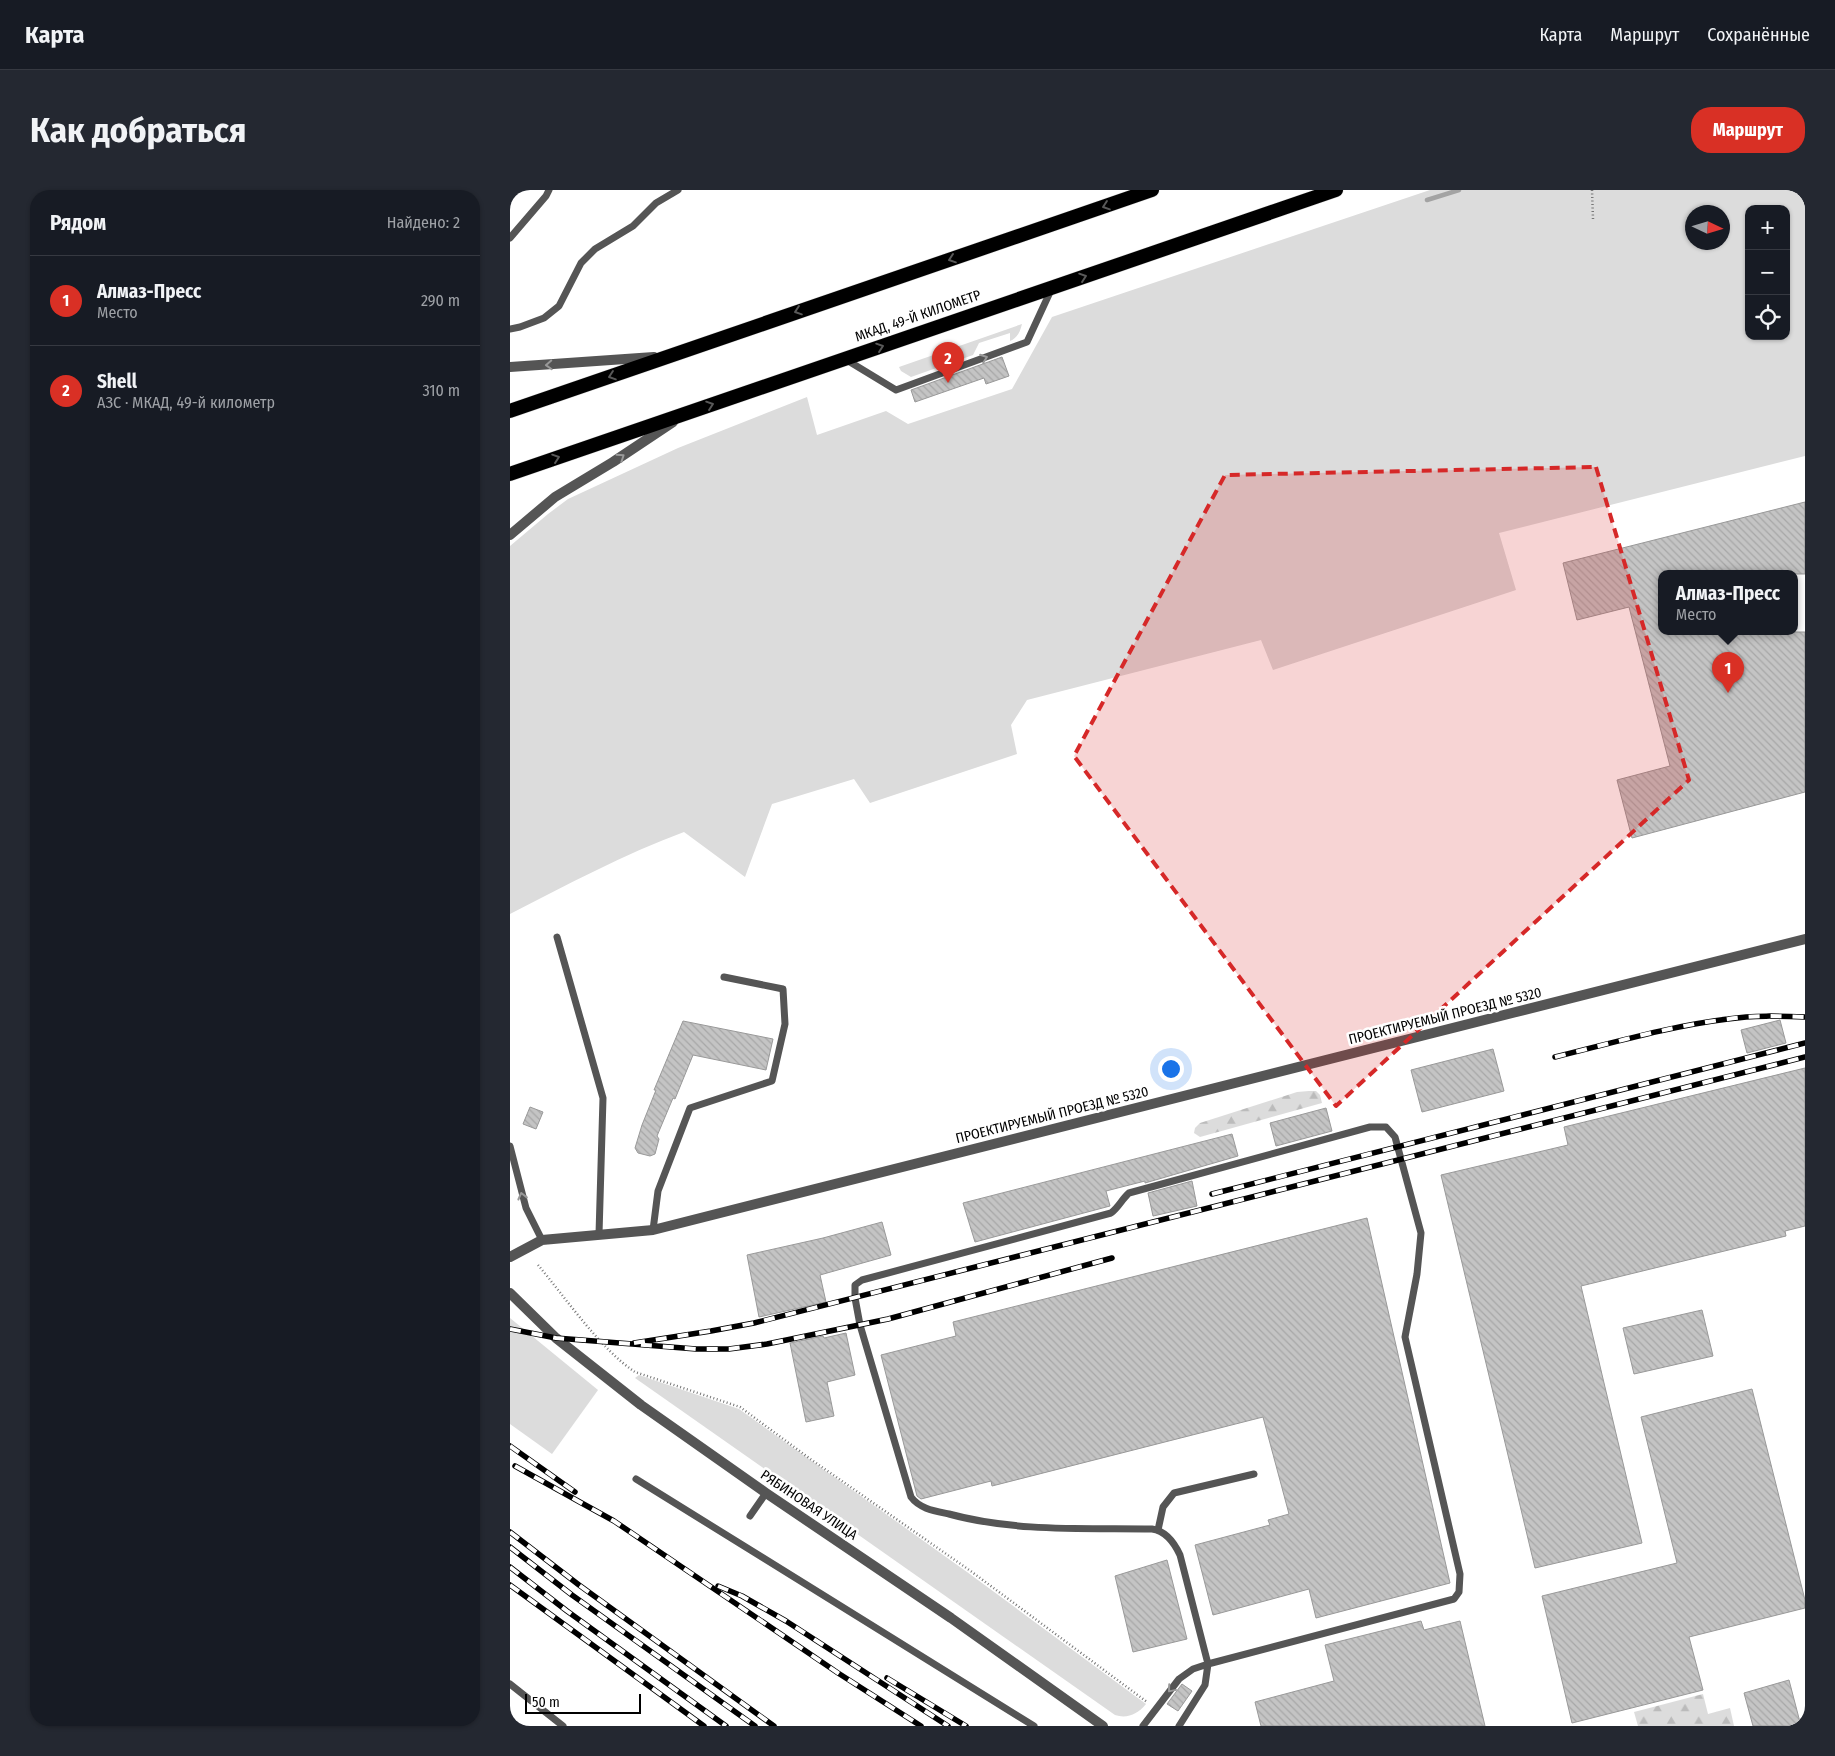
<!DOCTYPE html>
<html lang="ru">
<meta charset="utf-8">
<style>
:root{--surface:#171b24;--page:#242831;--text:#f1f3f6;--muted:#9ea1a6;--line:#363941;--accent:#d93025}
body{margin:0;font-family:"Fira Sans Condensed",sans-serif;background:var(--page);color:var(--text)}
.controls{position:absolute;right:15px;top:15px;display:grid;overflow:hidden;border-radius:10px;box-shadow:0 1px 4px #0004}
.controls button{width:45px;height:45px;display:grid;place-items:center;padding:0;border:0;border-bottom:1px solid var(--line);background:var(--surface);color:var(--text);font:25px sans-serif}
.compass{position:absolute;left:1175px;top:15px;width:45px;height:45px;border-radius:50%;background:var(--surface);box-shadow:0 1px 4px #0004;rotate:94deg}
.scale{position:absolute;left:15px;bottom:12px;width:116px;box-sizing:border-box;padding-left:5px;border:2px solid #000;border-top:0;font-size:14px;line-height:18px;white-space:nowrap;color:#000;-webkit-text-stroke:4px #fff;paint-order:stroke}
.you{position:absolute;left:660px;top:878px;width:18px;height:18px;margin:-12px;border:4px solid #fff;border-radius:50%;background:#1a73e8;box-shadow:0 0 0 8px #1a73e833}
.badge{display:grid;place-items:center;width:32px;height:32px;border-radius:50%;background:var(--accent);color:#fff;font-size:16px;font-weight:700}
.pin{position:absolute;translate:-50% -41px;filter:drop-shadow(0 1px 2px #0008)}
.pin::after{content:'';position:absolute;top:26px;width:18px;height:15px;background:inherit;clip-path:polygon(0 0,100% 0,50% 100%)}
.popup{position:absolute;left:1148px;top:380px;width:140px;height:65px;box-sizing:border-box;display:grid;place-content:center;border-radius:10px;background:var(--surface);filter:drop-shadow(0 1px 4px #0005);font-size:16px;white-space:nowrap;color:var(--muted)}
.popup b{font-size:19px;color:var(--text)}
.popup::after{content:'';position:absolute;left:50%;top:100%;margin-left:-10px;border:10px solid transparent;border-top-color:var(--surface)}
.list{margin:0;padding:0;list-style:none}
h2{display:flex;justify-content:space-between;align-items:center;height:65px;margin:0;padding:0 20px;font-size:21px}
h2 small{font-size:16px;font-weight:400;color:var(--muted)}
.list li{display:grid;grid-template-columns:32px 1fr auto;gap:15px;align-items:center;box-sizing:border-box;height:90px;padding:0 20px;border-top:1px solid var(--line)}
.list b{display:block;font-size:19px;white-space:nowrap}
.list p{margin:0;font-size:16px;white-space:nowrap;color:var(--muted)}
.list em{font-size:16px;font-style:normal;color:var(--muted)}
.icon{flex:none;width:28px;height:28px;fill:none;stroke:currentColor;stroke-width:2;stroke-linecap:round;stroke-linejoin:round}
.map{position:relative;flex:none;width:1295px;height:1536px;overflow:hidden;border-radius:20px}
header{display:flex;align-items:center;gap:30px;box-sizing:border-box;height:70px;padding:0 25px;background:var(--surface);border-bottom:1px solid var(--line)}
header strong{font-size:24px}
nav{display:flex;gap:28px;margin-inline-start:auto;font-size:18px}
.intro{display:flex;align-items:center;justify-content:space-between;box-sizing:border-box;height:120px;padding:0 30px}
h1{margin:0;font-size:35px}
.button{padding:12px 22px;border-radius:20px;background:var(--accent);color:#fff;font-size:18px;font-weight:700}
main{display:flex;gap:30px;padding:0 30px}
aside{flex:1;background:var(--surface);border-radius:20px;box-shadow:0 1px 4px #0004}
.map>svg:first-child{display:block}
.grass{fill:#dcdcdc;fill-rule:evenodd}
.forest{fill:url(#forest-firs)}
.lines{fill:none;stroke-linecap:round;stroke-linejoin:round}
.stream{stroke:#a3a3a3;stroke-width:4.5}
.building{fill:url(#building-back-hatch);stroke:#999}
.trunk-casing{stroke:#dbdbdb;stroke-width:15}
.path{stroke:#777;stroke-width:2.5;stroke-dasharray:1 2.5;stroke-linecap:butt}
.service{stroke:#555;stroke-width:7}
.minor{stroke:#555;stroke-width:10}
.tertiary{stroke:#555;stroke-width:10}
.trunk{stroke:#000;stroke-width:14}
.rail-casing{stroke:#000;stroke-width:5.5}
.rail{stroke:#fff;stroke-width:4;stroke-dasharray:11;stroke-linecap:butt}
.oneway{stroke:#595959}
.oneway2{stroke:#999}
.marked{fill:#d62828;fill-opacity:0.2;stroke:#d62828;stroke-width:4;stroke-dasharray:10 6;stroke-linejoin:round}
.labels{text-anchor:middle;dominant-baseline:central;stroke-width:5;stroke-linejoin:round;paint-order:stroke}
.street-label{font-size:14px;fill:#000;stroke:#fff}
</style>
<header>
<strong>Карта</strong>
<nav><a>Карта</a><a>Маршрут</a><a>Сохранённые</a></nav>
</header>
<div class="intro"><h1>Как добраться</h1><a class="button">Маршрут</a></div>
<main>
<aside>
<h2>Рядом<small>Найдено: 2</small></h2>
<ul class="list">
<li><span class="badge">1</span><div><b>Алмаз-Пресс</b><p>Место</p></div><em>290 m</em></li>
<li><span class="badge">2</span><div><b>Shell</b><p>АЗС · МКАД, 49-й километр</p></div><em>310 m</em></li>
</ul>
</aside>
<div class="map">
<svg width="1295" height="1536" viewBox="0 0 1295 1536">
<defs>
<pattern id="forest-firs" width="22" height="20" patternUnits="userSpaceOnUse" patternTransform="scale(1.25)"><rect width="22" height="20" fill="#dcdcdc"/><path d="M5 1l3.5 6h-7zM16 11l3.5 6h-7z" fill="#bbb"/></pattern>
<pattern id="building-back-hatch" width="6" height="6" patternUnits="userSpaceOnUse" patternTransform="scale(1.25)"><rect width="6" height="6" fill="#c4c4c4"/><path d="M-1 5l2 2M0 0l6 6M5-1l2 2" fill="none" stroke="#a7a7a7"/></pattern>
</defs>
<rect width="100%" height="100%" fill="#fff"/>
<g class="grass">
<path d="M920,0H1295V266L989,343L1006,400L763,480L751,450L517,510L501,535L507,564L360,613L344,589L262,614L235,687L174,642C114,664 57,695 0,724V356L38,324L58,309L168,258L297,207L307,245L376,221L398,234L502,199L542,127ZM1239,19H1276V146H1239ZM1212,22V52H1182V22Z"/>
<path d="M512,134C510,142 508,147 500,151V143L469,153L463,165L401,187L391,181L389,177Z"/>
<polygon points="0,1128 88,1200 42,1264 0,1234"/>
<path d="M129,1185L229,1219L457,1382L636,1514C628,1524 617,1529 605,1525L125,1188Z"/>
</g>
<g class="forest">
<polygon points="799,901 806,901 810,905 812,913 690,947 684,943 685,938 690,933 787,902"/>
<polygon points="1193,1504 1198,1524 1220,1518 1224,1536 1128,1536 1124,1522"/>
</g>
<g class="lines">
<polyline class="stream" points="917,10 949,0"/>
</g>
<g class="building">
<polygon points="492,167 499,186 476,194 474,188 405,212 401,200"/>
<polygon points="1295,312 1295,384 1152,384 1152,442 1295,442 1295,602 1122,648 1107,590 1160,576 1119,417 1067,430 1053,373"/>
<polygon points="1270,830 1276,853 1237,863 1231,840"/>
<polygon points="173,831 263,849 256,880 183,865 165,909 163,908 147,946 149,949 145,964 140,966 128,963 125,958 132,935 146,900 144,900"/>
<polygon points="983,859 994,901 912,922 901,880"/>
<polygon points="1295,878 1295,1036 1275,1041 1276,1046 1071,1096 1132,1353 1025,1378 931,985 1058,955 1054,937"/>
<polygon points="20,917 33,922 26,939 13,934"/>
<polygon points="816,918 822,941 766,956 760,933"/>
<polygon points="722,944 728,966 635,993 635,991 596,1001 600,1016 465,1052 453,1013"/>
<polygon points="682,991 687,1016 643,1026 638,1003"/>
<polygon points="857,1028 940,1393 806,1428 799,1399 703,1425 685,1355 760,1335 758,1330 779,1324 753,1227 482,1296 481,1291 411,1309 407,1306 371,1165 446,1146 443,1132"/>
<polygon points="372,1032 381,1065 310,1085 316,1112 249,1127 237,1065 313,1048"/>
<polygon points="1192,1120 1203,1166 1124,1184 1113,1138"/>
<polygon points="336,1143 345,1185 317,1192 324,1226 296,1232 280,1153 313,1146 314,1148"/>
<polygon points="1242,1199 1295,1410 1295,1418 1179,1447 1193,1500 1062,1533 1032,1406 1167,1373 1131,1227"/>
<polygon points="657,1370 677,1449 623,1462 605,1386"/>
<polygon points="911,1431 914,1440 950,1431 975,1536 751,1536 745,1512 824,1491 815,1455"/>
<polygon points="1279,1490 1291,1536 1243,1536 1234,1503"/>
<polygon points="672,1494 682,1501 668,1521 657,1514"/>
</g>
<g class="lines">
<g class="trunk-casing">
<g id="trunk">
<polyline points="0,221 642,0"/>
<polyline points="0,284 826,0"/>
</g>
</g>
<g class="path">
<polyline points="1082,0 1083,29"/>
<path d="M28,1075C55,1107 91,1160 125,1182L230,1217L299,1268L462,1382L637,1512"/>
</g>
<g class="service">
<polyline points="0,48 36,6 39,0"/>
<polyline points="0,139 10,137 34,128 49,116 71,73 85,59 123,36 146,13 168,0"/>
<polyline points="335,169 386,200 517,152 541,100"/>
<polyline points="47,747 93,908 89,1044"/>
<polyline points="0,956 16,1018 32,1050"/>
<polyline points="143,1040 148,1001 180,918 262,891 275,834 273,799 214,787"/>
<polyline points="126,1289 524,1536"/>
<polyline points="240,1326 256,1303"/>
<polyline points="648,1340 653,1317 664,1303 744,1284"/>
<polyline points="0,1494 53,1536"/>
<path d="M633,1536L669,1489L683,1479L698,1474L944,1409L949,1402L950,1384L895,1147L907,1084L911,1043L885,947L876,937H860L619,1003C612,1009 609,1017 601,1023L352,1090L345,1095V1108L350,1135L401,1307C410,1319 425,1321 439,1324C505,1342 574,1338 642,1339C656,1341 664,1352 670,1365L698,1474L695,1495L669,1536"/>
</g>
<polyline class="minor" points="0,1067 32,1050 143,1040 1295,749"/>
<g class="tertiary">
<polyline points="0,177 144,167"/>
<polyline points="0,345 45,307 103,272 163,232"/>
<polyline points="0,1103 46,1148 131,1215 256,1303 441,1428 593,1536"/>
</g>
<use href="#trunk" class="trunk"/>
<g class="rail-casing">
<g id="rail">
<path d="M1045,867C1102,853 1160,836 1218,829C1244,825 1269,826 1295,827"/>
<polyline points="702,1004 1295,853"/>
<polyline points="0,1139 46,1148 186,1159 219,1159 257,1154 378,1129 602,1068"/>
<polyline points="124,1153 201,1141 244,1133 1295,867"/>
<polyline points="0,1256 65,1302"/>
<polyline points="5,1276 104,1331 328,1483 411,1536"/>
<polyline points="0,1342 69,1395 264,1536"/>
<polyline points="0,1357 62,1405 245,1536"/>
<polyline points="0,1377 57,1421 216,1536"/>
<polyline points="0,1395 194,1536"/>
<polyline points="208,1396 232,1406 276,1431 438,1536"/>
<polyline points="377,1488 456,1536"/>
</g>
</g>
<use href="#rail" class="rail"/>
</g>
<defs><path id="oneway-chevron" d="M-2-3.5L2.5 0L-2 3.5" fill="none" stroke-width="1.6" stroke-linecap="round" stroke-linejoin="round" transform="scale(1.25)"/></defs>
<g class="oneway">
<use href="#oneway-chevron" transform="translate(596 16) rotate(161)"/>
<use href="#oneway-chevron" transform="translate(442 69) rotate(161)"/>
<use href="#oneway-chevron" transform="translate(573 87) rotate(-19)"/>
<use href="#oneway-chevron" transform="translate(288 121) rotate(161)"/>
<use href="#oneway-chevron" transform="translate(370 157) rotate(-19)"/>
<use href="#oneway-chevron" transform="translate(102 186) rotate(161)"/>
<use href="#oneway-chevron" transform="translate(200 215) rotate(-19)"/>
<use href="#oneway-chevron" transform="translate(46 268) rotate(-19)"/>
</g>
<g class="oneway2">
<use href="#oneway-chevron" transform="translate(474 168) rotate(-20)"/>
<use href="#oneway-chevron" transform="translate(39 175) rotate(177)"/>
<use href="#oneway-chevron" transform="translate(111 267) rotate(-34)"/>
<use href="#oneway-chevron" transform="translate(12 1006) rotate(-104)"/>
<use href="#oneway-chevron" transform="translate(661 1499) rotate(130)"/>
</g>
<path class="marked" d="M1086,277L1179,590L826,916L564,566L715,285Z"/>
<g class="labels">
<g class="street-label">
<text transform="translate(408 126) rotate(-19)">МКАД, 49-Й КИЛОМЕТР</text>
<text transform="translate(935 826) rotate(-14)">ПРОЕКТИРУЕМЫЙ ПРОЕЗД № 5320</text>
<text transform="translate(542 925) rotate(-14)">ПРОЕКТИРУЕМЫЙ ПРОЕЗД № 5320</text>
<text transform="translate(299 1315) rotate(34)">РЯБИНОВАЯ УЛИЦА</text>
</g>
</g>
</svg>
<div class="controls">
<button>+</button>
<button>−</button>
<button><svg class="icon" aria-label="locate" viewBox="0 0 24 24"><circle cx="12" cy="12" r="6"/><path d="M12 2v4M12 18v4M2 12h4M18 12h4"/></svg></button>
</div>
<svg class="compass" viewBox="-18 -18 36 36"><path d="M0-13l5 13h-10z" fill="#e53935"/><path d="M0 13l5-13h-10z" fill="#9ea1a6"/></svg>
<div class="scale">50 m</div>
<div class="you"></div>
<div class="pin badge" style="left:1218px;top:503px">1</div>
<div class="popup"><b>Алмаз-Пресс</b>Место</div>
<div class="pin badge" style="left:438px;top:193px">2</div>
</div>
</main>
